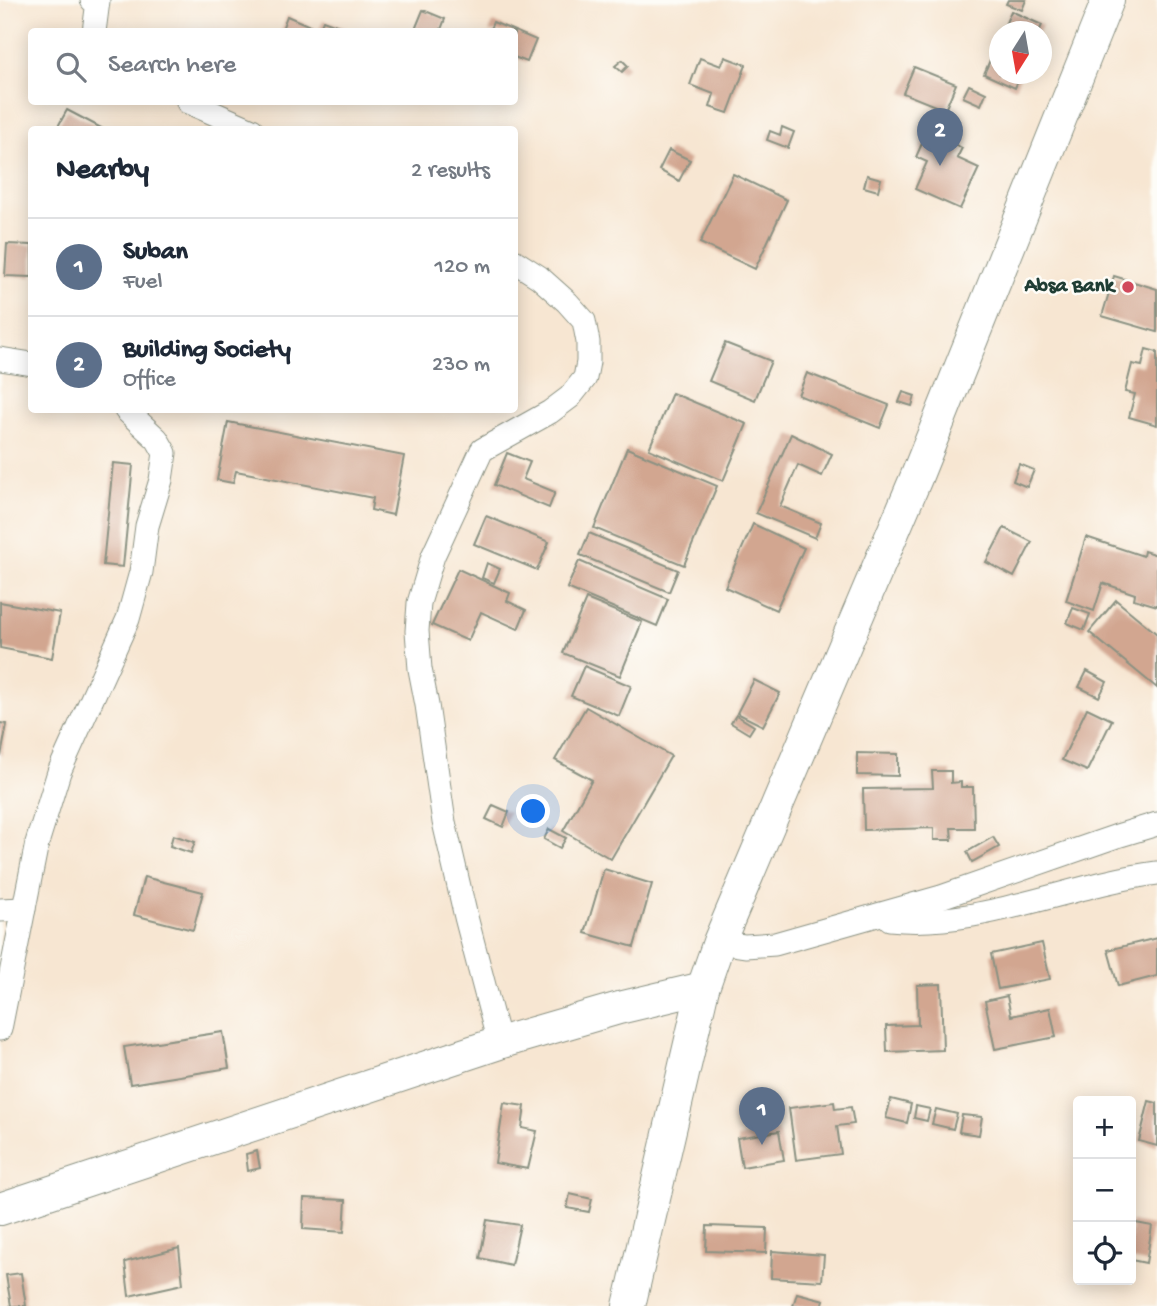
<!DOCTYPE html>
<meta charset="utf-8">
<style>
:root{--surface:#fff;--page:#f2f2f3;--text:#1f2937;--muted:#747a83;--line:#e0e1e3;--accent:#d1495b}
body{margin:0;font-family:"Gochi Hand",sans-serif;background:var(--page);color:var(--text)}
.controls{position:absolute;right:21px;bottom:21px;display:grid;overflow:hidden;border-radius:7px;box-shadow:0 4px 18px #0003}
.controls button{width:63px;height:63px;display:grid;place-items:center;padding:0;border:0;border-bottom:2px solid var(--line);background:var(--surface);color:var(--text);font:35px sans-serif}
.compass{position:absolute;left:989px;top:21px;width:63px;height:63px;border-radius:50%;background:var(--surface);box-shadow:0 4px 18px #0003;rotate:191deg}
.you{position:absolute;left:534px;top:812px;width:24px;height:24px;margin:-18px;border:5px solid #fff;border-radius:50%;background:#1a73e8;box-shadow:0 0 0 10px #1a73e833}
.badge{display:grid;place-items:center;width:46px;height:46px;border-radius:50%;background:var(--accent);color:#fff;font-size:23px;font-weight:700}
.pin{position:absolute;translate:-50% -58px;filter:drop-shadow(0 2px 4px #0008)}
.pin::after{content:'';position:absolute;top:37px;width:24px;height:21px;background:inherit;clip-path:polygon(0 0,100% 0,50% 100%)}
.list{margin:0;padding:0;list-style:none}
h2{display:flex;justify-content:space-between;align-items:center;height:91px;margin:0;padding:0 28px;font-size:30px}
h2 small{font-size:23px;font-weight:400;color:var(--muted)}
.list li{display:grid;grid-template-columns:46px 1fr auto;gap:21px;align-items:center;box-sizing:border-box;height:98px;padding:0 28px;border-top:2px solid var(--line)}
.list b{display:block;font-size:26px;white-space:nowrap}
.list p{margin:0;font-size:23px;white-space:nowrap;color:var(--muted)}
.list em{font-size:23px;font-style:normal;color:var(--muted)}
.icon{flex:none;width:38px;height:38px;fill:none;stroke:currentColor;stroke-width:2;stroke-linecap:round;stroke-linejoin:round}
.map{position:relative;flex:none;width:1157px;height:1306px;overflow:hidden}
.search{position:absolute;background:var(--surface);box-shadow:0 4px 18px #0003;left:28px;top:28px;width:490px;height:77px;display:flex;align-items:center;gap:18px;box-sizing:border-box;padding:0 24px;border-radius:7px;color:var(--muted);font-size:26px}
.panel{position:absolute;background:var(--surface);box-shadow:0 4px 18px #0003;left:28px;top:126px;width:490px;height:287px;border-radius:7px}
.map>svg:first-child{display:block}
.building{fill:#d2a690}
.lines{fill:none;stroke-linecap:round;stroke-linejoin:round}
.street-casing{stroke:#8b9283;stroke-width:25}
.secondary-casing{stroke:#8b9283;stroke-width:34}
.street{stroke:#fff;stroke-width:23}
.secondary{stroke:#fff;stroke-width:32}
.poi-dot{fill:#d1495b;stroke:#fdfcf7;stroke-width:2.5}
.labels{text-anchor:middle;dominant-baseline:central;stroke-width:5;stroke-linejoin:round;paint-order:stroke}
.poi-label{font-size:21px;font-weight:bold;fill:#1f3d34;stroke:#fdfcf7;text-anchor:end}
</style>
<div class="map">
<svg width="1157" height="1306" viewBox="0 0 1157 1306">
<rect width="100%" height="100%" fill="#fdfcf7"/>
<filter id="ink" filterUnits="userSpaceOnUse"><feTurbulence type="fractalNoise" baseFrequency=".0143" numOctaves="2"/><feDisplacementMap in="SourceGraphic" scale="14" xChannelSelector="R" yChannelSelector="G"/><feConvolveMatrix kernelMatrix="1 2 1 2 8 2 1 2 1" color-interpolation-filters="sRGB"/></filter>
<filter id="wash" filterUnits="userSpaceOnUse"><feTurbulence type="fractalNoise" baseFrequency=".00686" numOctaves="4" result="noise"/><feDisplacementMap in="SourceGraphic" scale="28" xChannelSelector="R" yChannelSelector="G"/><feGaussianBlur stdDeviation="1.57" result="paint"/><feColorMatrix in="noise" values="0 0 0 0 0 0 0 0 0 0 0 0 0 0 0 0 0 1.4 0 .05"/><feComposite in="paint" operator="in"/></filter>
<g filter="url(#wash)">
<rect width="100%" height="100%" fill="#f7e6d2"/>
<g id="blocks">
<g class="building">
<polygon points="1008,0 1026,0 1022,10 1006,4"/>
<polygon points="423,10 445,19 440,32 414,32"/>
<polygon points="1011,11 1042,25 1039,32 1002,32"/>
<polygon points="287,16 319,30 323,20 345,28 343,32 281,32"/>
<polygon points="493,22 536,40 527,62 514,57 514,32 489,32"/>
<polygon points="1000,37 1000,74 1021,74 1015,88 984,74"/>
<polygon points="725,57 746,65 728,113 710,107 714,94 690,85 700,58 721,66"/>
<polygon points="622,60 628,66 622,72 615,66"/>
<polygon points="914,67 956,84 945,110 903,93"/>
<polygon points="969,85 986,93 981,105 963,97"/>
<polygon points="67,110 105,130 56,130"/>
<polygon points="782,127 794,132 788,148 767,140 770,131 780,135"/>
<polygon points="927,132 962,148 957,158 979,168 960,209 915,189 927,162 916,157"/>
<polygon points="669,150 690,160 679,181 659,170"/>
<polygon points="733,174 787,200 755,269 700,243"/>
<polygon points="867,175 881,179 878,191 864,187"/>
<polygon points="7,244 32,245 32,277 5,276"/>
<polygon points="1114,276 1157,289 1157,332 1102,316"/>
<polygon points="725,343 771,361 755,400 709,381"/>
<polygon points="1146,349 1157,352 1157,425 1129,417 1135,394 1125,392 1132,364 1142,366"/>
<polygon points="807,373 889,405 880,428 798,395"/>
<polygon points="903,392 915,396 912,406 899,402"/>
<polygon points="672,393 747,424 723,481 649,449"/>
<polygon points="228,422 404,456 393,515 371,510 373,498 236,471 233,483 217,480"/>
<polygon points="791,434 832,454 822,476 798,465 780,506 821,523 815,538 756,513"/>
<polygon points="627,448 717,486 684,565 594,528"/>
<polygon points="507,453 530,462 523,479 555,492 549,508 494,485"/>
<polygon points="113,463 133,465 123,567 103,565"/>
<polygon points="1019,464 1034,470 1027,487 1013,481"/>
<polygon points="486,516 549,542 537,570 474,544"/>
<polygon points="753,524 804,548 776,610 725,587"/>
<polygon points="1004,528 1032,542 1014,577 986,562"/>
<polygon points="589,533 678,570 669,592 580,555"/>
<polygon points="1086,537 1143,556 1144,551 1157,555 1157,606 1134,599 1135,594 1103,583 1094,611 1066,601"/>
<polygon points="579,561 668,599 657,626 567,588"/>
<polygon points="487,563 500,569 494,583 482,578"/>
<polygon points="458,569 510,593 507,601 526,610 518,629 481,612 468,641 432,625"/>
<polygon points="586,599 642,622 620,676 563,653"/>
<polygon points="1116,600 1157,634 1157,688 1089,632"/>
<polygon points="0,602 60,613 52,658 0,648"/>
<polygon points="1073,608 1090,614 1084,630 1067,623"/>
<polygon points="584,666 631,686 619,716 571,696"/>
<polygon points="1087,671 1107,682 1099,697 1079,687"/>
<polygon points="754,680 780,693 763,726 737,713"/>
<polygon points="586,707 671,756 611,859 563,831 592,780 555,760"/>
<polygon points="1087,708 1112,720 1087,771 1062,760"/>
<polygon points="736,715 754,726 749,734 731,723"/>
<polygon points="0,723 7,724 1,756 0,756"/>
<polygon points="857,753 898,754 898,776 857,775"/>
<polygon points="932,771 951,771 951,783 961,782 961,787 973,787 974,828 951,828 952,840 934,840 934,828 864,830 863,789 933,788"/>
<polygon points="493,805 509,812 503,827 486,819"/>
<polygon points="549,829 566,838 560,848 544,839"/>
<polygon points="173,835 195,842 191,853 170,846"/>
<polygon points="993,837 999,847 972,862 967,852"/>
<polygon points="604,869 652,884 634,947 585,933"/>
<polygon points="144,877 203,892 193,930 134,915"/>
<polygon points="1157,938 1157,976 1118,986 1108,950"/>
<polygon points="1042,943 1050,979 998,989 991,954"/>
<polygon points="941,984 943,1050 887,1052 886,1026 918,1025 917,985"/>
<polygon points="1007,996 1011,1016 1050,1008 1056,1037 995,1049 985,1001"/>
<polygon points="223,1032 229,1068 130,1084 124,1047"/>
<polygon points="891,1099 911,1104 907,1123 886,1118"/>
<polygon points="1149,1101 1157,1103 1157,1146 1139,1141"/>
<polygon points="834,1102 835,1109 851,1107 854,1124 837,1126 841,1154 796,1160 789,1108"/>
<polygon points="504,1103 525,1106 522,1128 537,1131 528,1169 495,1163"/>
<polygon points="916,1106 930,1109 927,1121 914,1118"/>
<polygon points="936,1109 957,1114 953,1129 932,1124"/>
<polygon points="962,1115 982,1117 979,1135 959,1132"/>
<polygon points="779,1131 784,1160 742,1167 737,1138"/>
<polygon points="257,1151 260,1168 248,1171 246,1154"/>
<polygon points="570,1194 592,1199 589,1212 567,1208"/>
<polygon points="304,1198 346,1200 344,1232 303,1229"/>
<polygon points="487,1220 520,1225 511,1265 480,1258"/>
<polygon points="1131,1222 1152,1226 1146,1263 1131,1260"/>
<polygon points="707,1226 767,1228 766,1253 706,1251"/>
<polygon points="179,1248 183,1284 129,1296 125,1262"/>
<polygon points="772,1251 824,1255 822,1281 771,1278"/>
<polygon points="21,1273 26,1306 11,1306 6,1275"/>
<polygon points="797,1293 824,1300 822,1306 793,1306"/>
</g>
</g>
</g>
<g filter="url(#ink)">
<use href="#blocks" fill-opacity="0" stroke="#8b9283" stroke-width="2"/>
<g class="lines">
<g class="street-casing">
<g id="street">
<polyline points="92,0 98,1 94,32"/>
<polyline points="188,102 252,130"/>
<polyline points="0,359 32,364"/>
<polyline points="0,910 24,909"/>
<path d="M890,919C978,929 1070,884 1157,873"/>
<polyline points="719,942 745,946 775,944 941,897 1117,836 1157,824"/>
<polyline points="0,1029 37,843 59,772 128,619 141,572 147,526 161,480 165,453 157,439 126,410"/>
<polyline points="499,1043 466,917 444,822 427,705 420,669 417,631 419,603 433,556 482,450 550,412 570,397 585,378 588,362 588,342 584,321 567,302 539,277 514,261"/>
</g>
</g>
<g class="secondary-casing">
<g id="secondary">
<polyline points="0,1209 499,1043 619,1008 703,988"/>
<polyline points="629,1306 703,988 719,942 916,478 1108,0"/>
</g>
</g>
<use href="#street" class="street"/>
<use href="#secondary" class="secondary"/>
</g>
</g>
<circle class="poi-dot" cx="1128" cy="287" r="7"/>
<g class="labels">
<g class="poi-label">
<text x="1114" y="287">Absa Bank</text>
</g>
</g>
</svg>
<div class="controls">
<button>+</button>
<button>−</button>
<button><svg class="icon" aria-label="locate" viewBox="0 0 24 24"><circle cx="12" cy="12" r="6"/><path d="M12 2v4M12 18v4M2 12h4M18 12h4"/></svg></button>
</div>
<svg class="compass" viewBox="-18 -18 36 36"><path d="M0-13l5 13h-10z" fill="#e53935"/><path d="M0 13l5-13h-10z" fill="#747a83"/></svg>
<div class="you"></div>
<div class="pin badge" style="left:762px;top:1145px;background:#5c6f8a">1</div>
<div class="pin badge" style="left:940px;top:166px;background:#5c6f8a">2</div>
<div class="search"><svg class="icon" aria-label="search" viewBox="0 0 24 24"><circle cx="10" cy="10" r="6"/><path d="M15 15l6 6"/></svg>Search here</div>
<section class="panel">
<h2>Nearby<small>2 results</small></h2>
<ul class="list">
<li><span class="badge" style="background:#5c6f8a">1</span><div><b>Suban</b><p>Fuel</p></div><em>120 m</em></li>
<li><span class="badge" style="background:#5c6f8a">2</span><div><b>Building Society</b><p>Office</p></div><em>230 m</em></li>
</ul>
</section>
</div>
